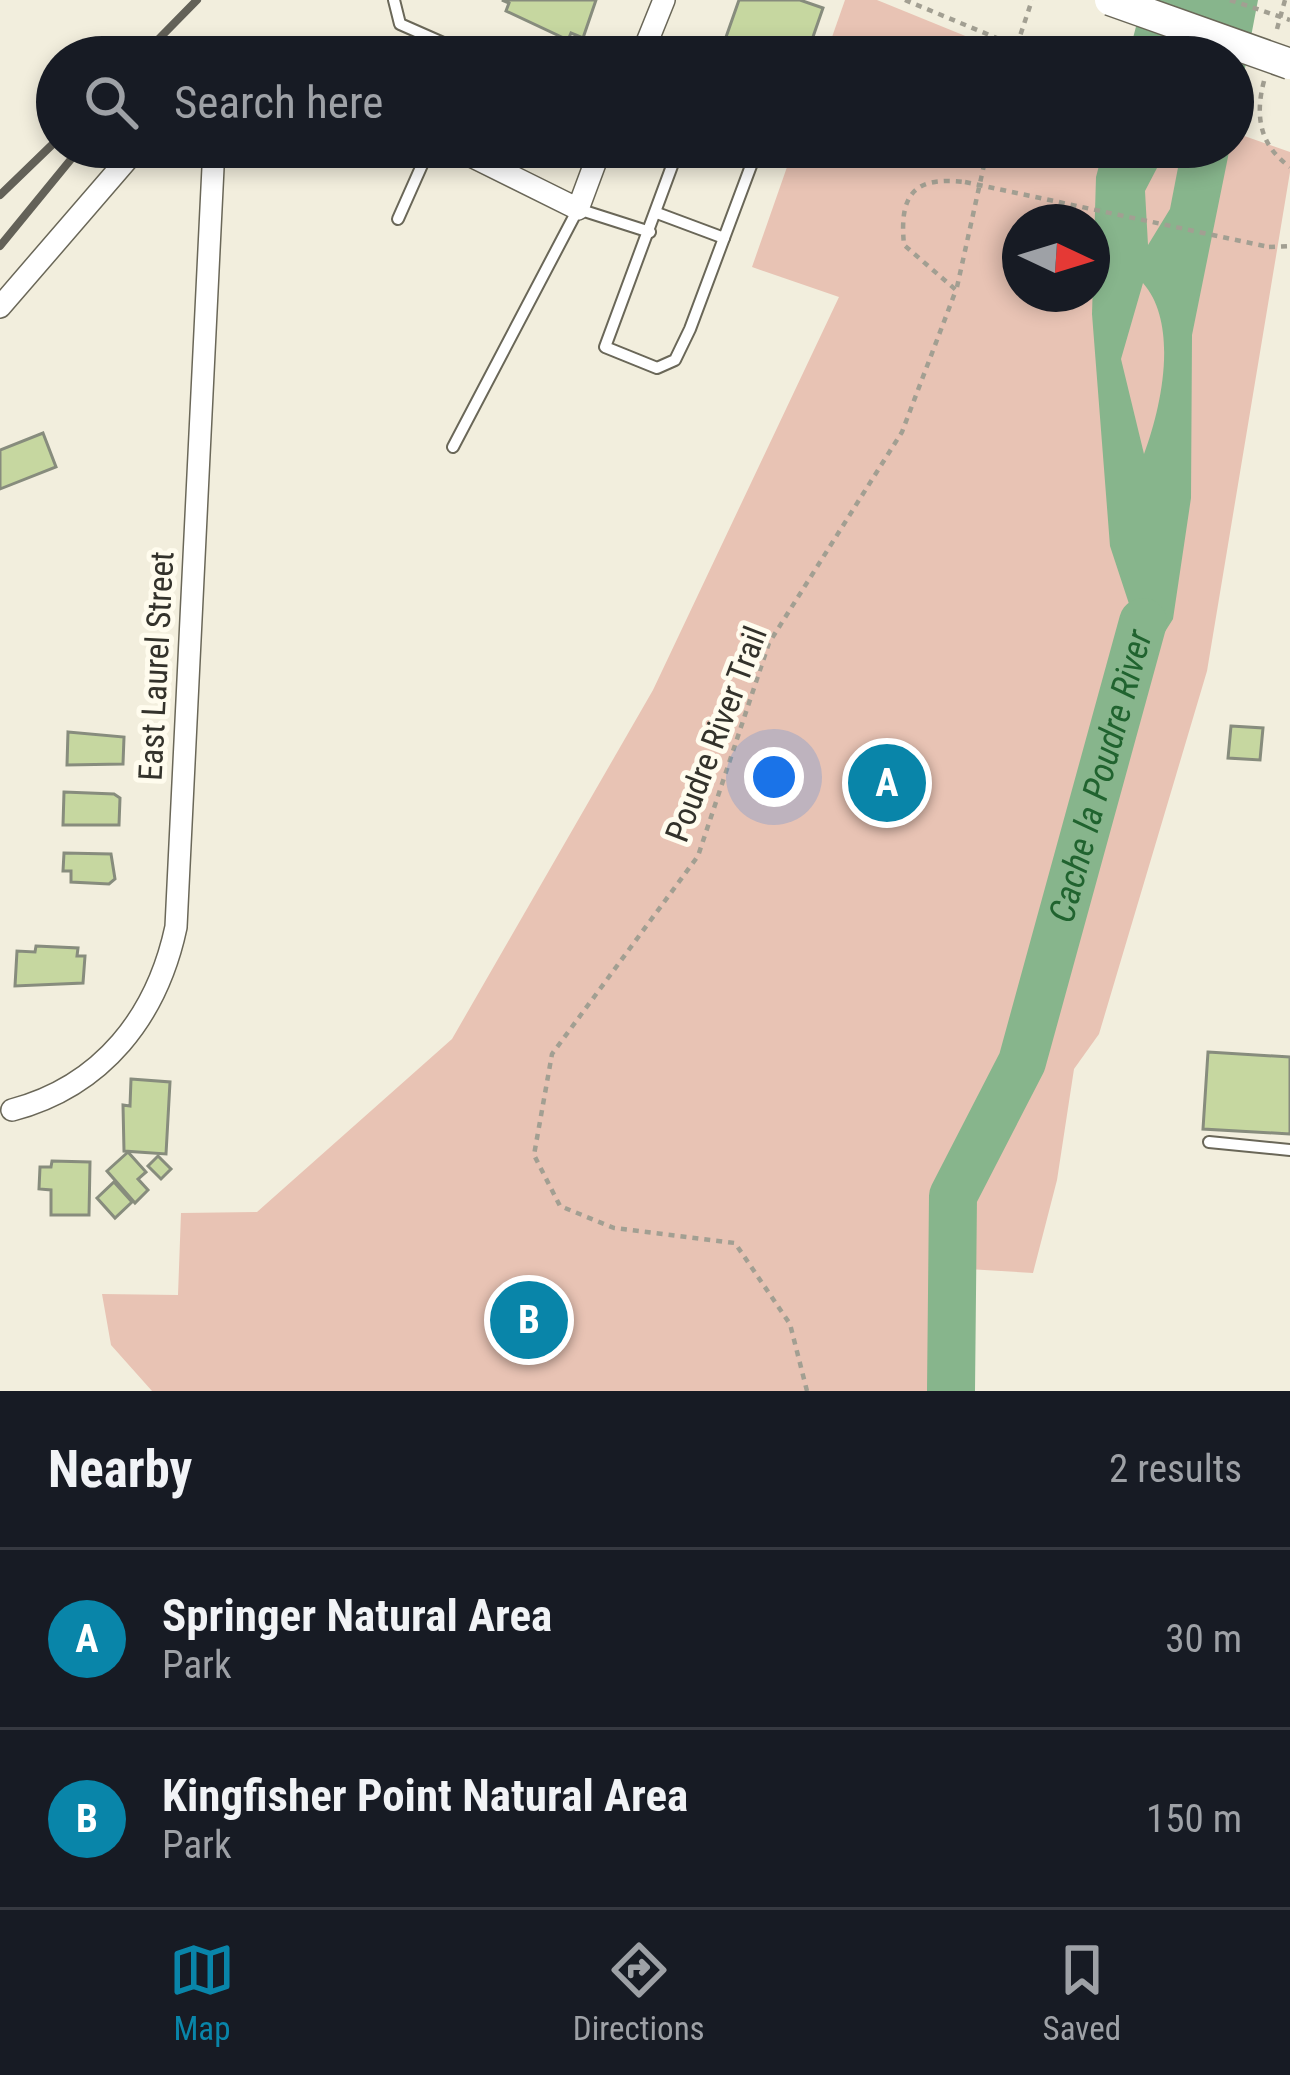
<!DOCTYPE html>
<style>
:root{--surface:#171b24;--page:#20242c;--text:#f1f3f6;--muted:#9ea1a6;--line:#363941;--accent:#0985a9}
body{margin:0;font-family:"Roboto Condensed",sans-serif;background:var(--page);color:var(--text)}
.compass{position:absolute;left:1002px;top:204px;width:108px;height:108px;border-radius:50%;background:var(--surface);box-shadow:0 6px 18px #0003;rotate:94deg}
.you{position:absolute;left:774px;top:777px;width:42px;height:42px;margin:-30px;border:9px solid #fff;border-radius:50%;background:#1a73e8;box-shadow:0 0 0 18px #1a73e833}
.badge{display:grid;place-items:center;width:78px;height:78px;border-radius:50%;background:var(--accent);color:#fff;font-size:39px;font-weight:700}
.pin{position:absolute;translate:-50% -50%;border:6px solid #fff;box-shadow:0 3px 12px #0006}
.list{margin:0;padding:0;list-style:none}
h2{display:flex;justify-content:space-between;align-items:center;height:156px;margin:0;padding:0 48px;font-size:51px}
h2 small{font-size:39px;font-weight:400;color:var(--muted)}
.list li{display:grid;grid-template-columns:78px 1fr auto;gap:36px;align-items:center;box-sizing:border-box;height:180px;padding:0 48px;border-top:3px solid var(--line)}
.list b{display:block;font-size:45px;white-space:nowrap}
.list p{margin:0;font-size:39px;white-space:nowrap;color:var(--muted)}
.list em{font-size:39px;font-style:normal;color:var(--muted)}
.icon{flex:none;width:66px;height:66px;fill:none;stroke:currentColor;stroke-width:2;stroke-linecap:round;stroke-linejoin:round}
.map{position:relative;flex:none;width:1290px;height:1391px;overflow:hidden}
.search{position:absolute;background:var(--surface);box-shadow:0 6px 18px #0003;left:36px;right:36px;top:36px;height:132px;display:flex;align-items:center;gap:30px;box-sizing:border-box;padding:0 42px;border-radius:66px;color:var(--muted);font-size:45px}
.sheet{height:516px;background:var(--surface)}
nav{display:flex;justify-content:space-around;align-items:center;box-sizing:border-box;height:168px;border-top:3px solid var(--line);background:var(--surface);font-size:33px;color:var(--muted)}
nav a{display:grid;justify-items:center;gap:6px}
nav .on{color:var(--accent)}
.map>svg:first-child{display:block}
.green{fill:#e8c3b4;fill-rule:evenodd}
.water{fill:#87b58c;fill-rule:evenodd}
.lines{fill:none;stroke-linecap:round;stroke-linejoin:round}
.river{stroke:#87b58c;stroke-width:48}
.building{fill:#c6d7a0;stroke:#878c7d;stroke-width:3}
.lane-casing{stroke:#6a6758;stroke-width:14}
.street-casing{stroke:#6a6758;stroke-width:24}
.path{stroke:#a29f92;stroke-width:4.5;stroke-dasharray:6 6;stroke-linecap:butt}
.lane{stroke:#fff;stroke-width:10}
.street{stroke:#fff;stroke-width:21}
.rail{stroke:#636158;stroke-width:8}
.secondary-bridge-casing{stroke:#6a6758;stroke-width:33;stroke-linecap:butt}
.path-bridge{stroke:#a29f92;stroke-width:4.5;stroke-dasharray:6 6;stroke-linecap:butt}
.secondary-bridge{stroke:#fff;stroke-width:30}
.labels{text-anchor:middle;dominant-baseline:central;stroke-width:10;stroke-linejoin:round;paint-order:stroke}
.street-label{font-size:33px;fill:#33322b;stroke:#fffcee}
.water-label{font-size:36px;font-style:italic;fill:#20632f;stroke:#fffcee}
</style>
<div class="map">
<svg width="1290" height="1391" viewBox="0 0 1290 1391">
<rect width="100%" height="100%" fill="#f2eedd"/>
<g class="green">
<polygon points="845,0 877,0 1017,57 825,57"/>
<path d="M1233,132L1290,152V172L1207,671L1099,1034L1074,1069L1057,1180L1033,1273L952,1268L951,1391H152L111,1345L102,1294L178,1295L181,1213L257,1212L452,1039L653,690L839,297L752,267L794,147H1233ZM1020,222H1092V294H1020Z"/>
</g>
<g class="water">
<polygon points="1143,0 1258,0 1233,131 1233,57 1128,57"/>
<path d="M1104,147H1144L1157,168L1145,191L1148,245L1170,209L1182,147H1230L1192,335L1191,498L1173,619L1125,695L1132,613L1110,546L1092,314L1096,177ZM1143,283C1179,324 1162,406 1144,454L1121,359Z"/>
</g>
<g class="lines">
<path class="river" id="s1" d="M951,1391L953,1196L1022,1062L1143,622"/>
</g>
<g class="building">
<polygon points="502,0 596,0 583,38 571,33 568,40 506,11 509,3"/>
<polygon points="739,0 800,0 823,8 806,57 719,57"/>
<polygon points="43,433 56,467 0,489 0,450"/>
<polygon points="1231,726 1263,728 1260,760 1228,758"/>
<polygon points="68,732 124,737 123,764 67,765"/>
<polygon points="64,792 114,794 120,798 119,825 63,825"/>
<polygon points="64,853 111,854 115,879 109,884 71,882 71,871 63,871"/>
<polygon points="36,946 78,948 77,956 85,956 83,983 15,986 17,951 35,952"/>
<polygon points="1208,1052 1290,1057 1290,1134 1203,1129"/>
<polygon points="131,1079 170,1082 166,1154 124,1151 123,1105 130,1106"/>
<polygon points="128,1152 146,1172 138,1179 148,1190 135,1203 107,1171"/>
<polygon points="158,1156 171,1169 161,1179 148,1166"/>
<polygon points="52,1161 90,1162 89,1215 51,1215 51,1190 39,1189 40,1167 51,1167"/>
<polygon points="114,1182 132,1202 115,1218 97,1198"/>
</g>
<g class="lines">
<g class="lane-casing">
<g id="lane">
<polyline points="394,0 400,24 475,57"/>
<polyline points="679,147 605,347 657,368 675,360 690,329 758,147"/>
<polyline points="657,213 724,238"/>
<polyline points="398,219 430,147"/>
<polyline points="453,447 578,209 650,232"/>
<polyline points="1209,1142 1290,1150"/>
</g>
</g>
<g class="street-casing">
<g id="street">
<polyline points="641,57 664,0"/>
<polyline points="453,147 578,209 601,147"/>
<polyline points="0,307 138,147"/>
<path d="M12,1110C103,1086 157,1016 176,927L214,147"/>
</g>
</g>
<g class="path">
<polyline points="905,0 1016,46"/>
<polyline points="1277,29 1285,0"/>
<polyline points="1013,57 1032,0"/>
<path d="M1264,81C1255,115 1259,145 1290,167"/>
<polyline points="1269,247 1290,246"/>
<polyline points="957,287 988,147"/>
<path d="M807,1391L790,1324L735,1243L614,1228L560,1206L534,1155L552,1054L698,856L769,643L902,432L956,290L904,245C899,194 914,176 965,182"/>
</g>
<use href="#lane" class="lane"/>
<use href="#street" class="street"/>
<g class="rail">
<polyline points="141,57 197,0"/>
<polyline points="0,195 57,140"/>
<polyline points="0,246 81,147"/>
</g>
<g class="secondary-bridge-casing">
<polyline id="secondary-bridge" points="1110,0 1290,64"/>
</g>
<g class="path-bridge">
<polyline points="1230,0 1290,20"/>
<polyline points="965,182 1269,247"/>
</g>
<use href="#secondary-bridge" class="secondary-bridge"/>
</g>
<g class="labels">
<g class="street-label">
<text transform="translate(156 666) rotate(-87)">East Laurel Street</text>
<text transform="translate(716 734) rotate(-69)">Poudre River Trail</text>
</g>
<g class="water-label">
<text stroke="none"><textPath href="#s1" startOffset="642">Cache la Poudre River</textPath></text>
</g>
</g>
</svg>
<svg class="compass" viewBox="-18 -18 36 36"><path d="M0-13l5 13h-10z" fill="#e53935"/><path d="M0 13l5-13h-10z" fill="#9ea1a6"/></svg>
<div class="you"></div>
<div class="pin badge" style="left:887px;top:783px">A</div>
<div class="pin badge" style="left:529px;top:1320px">B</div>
<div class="search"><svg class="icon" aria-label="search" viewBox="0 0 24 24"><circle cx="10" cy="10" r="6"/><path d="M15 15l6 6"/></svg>Search here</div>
</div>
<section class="sheet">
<h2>Nearby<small>2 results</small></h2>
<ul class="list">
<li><span class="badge">A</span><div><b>Springer Natural Area</b><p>Park</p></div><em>30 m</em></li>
<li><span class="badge">B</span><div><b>Kingfisher Point Natural Area</b><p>Park</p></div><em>150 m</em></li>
</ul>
</section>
<nav>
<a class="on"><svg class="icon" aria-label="map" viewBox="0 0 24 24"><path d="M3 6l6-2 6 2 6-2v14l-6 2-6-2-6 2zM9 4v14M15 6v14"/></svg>Map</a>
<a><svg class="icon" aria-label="directions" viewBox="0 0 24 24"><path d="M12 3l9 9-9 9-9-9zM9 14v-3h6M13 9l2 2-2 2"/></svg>Directions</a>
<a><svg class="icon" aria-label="saved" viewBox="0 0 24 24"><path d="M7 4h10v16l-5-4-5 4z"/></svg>Saved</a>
</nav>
